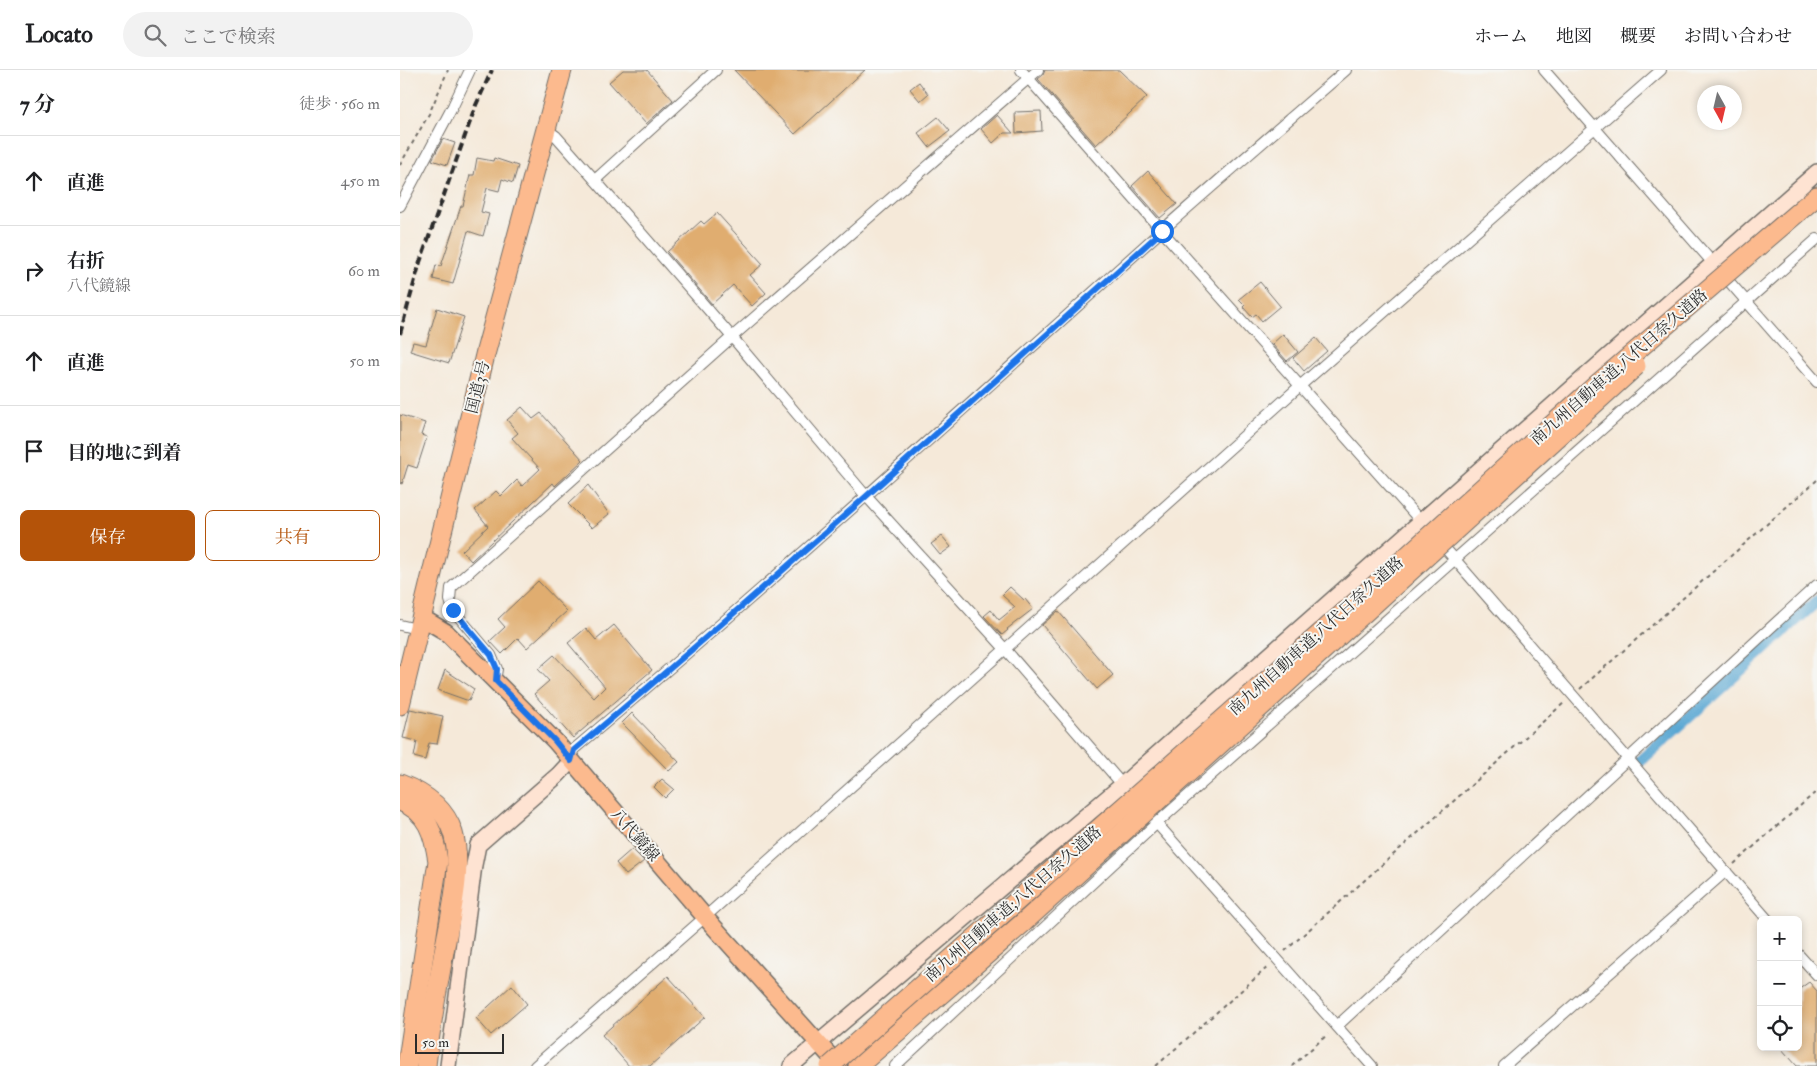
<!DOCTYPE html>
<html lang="ja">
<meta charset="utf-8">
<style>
:root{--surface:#fff;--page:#f2f2f2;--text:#202124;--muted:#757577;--line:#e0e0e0;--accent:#b45309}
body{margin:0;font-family:"IM FELL Double Pica","Noto Serif JP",serif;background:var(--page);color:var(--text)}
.controls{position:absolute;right:15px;bottom:15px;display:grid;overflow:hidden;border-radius:8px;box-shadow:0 2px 8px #0003}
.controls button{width:45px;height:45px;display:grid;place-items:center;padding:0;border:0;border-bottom:1px solid var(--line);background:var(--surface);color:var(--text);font:25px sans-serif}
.compass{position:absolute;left:1297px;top:15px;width:45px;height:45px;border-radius:50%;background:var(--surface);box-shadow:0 2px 8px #0003;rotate:172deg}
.scale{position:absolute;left:15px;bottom:12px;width:89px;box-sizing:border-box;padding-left:5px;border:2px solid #2b2b2b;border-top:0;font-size:14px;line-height:18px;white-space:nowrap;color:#2b2b2b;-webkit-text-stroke:4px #f6f6f2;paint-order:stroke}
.stop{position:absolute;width:15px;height:15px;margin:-11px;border:4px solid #1a73e8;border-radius:50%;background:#fff}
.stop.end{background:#1a73e8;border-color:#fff;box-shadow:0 1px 5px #0008}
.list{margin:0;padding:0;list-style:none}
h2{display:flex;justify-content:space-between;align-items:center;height:65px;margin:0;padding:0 20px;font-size:21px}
h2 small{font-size:16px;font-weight:400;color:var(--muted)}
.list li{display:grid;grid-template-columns:32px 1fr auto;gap:15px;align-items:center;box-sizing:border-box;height:90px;padding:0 20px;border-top:1px solid var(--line)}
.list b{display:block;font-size:19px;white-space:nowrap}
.list p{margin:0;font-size:16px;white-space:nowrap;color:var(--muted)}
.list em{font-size:16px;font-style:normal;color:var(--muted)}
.actions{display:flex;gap:10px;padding:15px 20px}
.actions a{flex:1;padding:11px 0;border:1px solid var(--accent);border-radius:8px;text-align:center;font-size:18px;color:var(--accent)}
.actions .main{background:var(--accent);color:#fff}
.icon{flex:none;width:28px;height:28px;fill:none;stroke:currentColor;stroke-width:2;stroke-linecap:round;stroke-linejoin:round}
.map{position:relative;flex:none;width:1417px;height:996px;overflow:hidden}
header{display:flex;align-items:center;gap:30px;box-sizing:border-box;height:70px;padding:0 25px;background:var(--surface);border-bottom:1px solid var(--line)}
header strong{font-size:24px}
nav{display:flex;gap:28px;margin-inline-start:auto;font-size:18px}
.search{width:350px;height:45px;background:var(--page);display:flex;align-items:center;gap:12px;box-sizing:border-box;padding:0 18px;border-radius:28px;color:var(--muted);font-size:19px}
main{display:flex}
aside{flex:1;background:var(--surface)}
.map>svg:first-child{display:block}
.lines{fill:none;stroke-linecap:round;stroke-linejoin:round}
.canal{stroke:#5aa7d3;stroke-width:12}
.building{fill:#e0ad6f}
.street-casing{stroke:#726e68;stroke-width:12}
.secondary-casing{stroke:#726e68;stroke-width:18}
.primary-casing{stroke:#726e68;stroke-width:19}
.highway-casing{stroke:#726e68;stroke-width:21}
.path{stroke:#726e68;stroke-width:2;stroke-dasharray:4 4;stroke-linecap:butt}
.street{stroke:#fff;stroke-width:10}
.secondary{stroke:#fee3d2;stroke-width:15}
.primary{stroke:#fcba8e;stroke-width:16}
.highway{stroke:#fcba8e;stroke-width:19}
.rail{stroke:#2b2b2b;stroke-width:4;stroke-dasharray:8 4;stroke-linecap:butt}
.highway-bridge-casing{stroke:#726e68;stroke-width:21;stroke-linecap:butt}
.highway-bridge{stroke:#fcba8e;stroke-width:19}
.route{stroke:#1a73e8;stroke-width:6}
.labels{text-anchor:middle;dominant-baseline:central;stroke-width:4;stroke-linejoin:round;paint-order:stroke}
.street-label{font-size:16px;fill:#2b2b2b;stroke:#f6f6f2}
</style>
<header>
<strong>Locato</strong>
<div class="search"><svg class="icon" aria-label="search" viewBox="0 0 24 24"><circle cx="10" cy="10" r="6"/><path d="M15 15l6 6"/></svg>ここで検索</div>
<nav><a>ホーム</a><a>地図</a><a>概要</a><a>お問い合わせ</a></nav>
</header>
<main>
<aside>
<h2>7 分<small>徒歩 · 560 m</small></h2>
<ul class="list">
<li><svg class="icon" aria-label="ahead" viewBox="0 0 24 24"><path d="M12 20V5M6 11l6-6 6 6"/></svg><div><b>直進</b></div><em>450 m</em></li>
<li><svg class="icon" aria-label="right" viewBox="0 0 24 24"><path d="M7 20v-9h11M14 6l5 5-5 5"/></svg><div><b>右折</b><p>八代鏡線</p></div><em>60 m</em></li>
<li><svg class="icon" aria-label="ahead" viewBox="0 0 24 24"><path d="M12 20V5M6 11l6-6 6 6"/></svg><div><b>直進</b></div><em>50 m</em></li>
<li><svg class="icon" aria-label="arrive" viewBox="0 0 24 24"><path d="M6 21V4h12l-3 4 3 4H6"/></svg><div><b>目的地に到着</b></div></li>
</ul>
<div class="actions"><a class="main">保存</a><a>共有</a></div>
</aside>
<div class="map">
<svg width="1417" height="996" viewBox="0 0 1417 996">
<rect width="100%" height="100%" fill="#f6f6f2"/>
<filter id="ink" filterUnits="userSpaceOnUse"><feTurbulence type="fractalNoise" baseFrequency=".02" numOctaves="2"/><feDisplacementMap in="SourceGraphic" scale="10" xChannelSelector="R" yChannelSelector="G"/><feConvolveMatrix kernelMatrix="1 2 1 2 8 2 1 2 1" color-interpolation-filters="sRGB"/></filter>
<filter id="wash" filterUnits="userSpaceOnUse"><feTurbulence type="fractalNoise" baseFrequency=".0096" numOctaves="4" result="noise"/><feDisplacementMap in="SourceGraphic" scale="20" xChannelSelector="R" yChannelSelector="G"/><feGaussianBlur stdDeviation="1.12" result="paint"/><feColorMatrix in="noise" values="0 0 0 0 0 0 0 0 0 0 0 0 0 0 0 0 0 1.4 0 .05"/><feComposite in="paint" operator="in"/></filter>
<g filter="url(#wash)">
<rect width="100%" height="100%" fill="#f5e9d9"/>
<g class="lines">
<polyline class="canal" points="1239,692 1417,531"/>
</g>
<g id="blocks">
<g class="building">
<polygon points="223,0 247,0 273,30 246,54 209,12"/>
<polygon points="334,0 465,0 395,64"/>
<polygon points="645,0 719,0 747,27 696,75 638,9 643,5"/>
<polygon points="519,12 528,24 520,31 510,19"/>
<polygon points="641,41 642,61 616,63 615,42"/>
<polygon points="597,45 613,63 604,63 593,73 581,59"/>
<polygon points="538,47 550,61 529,77 518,63"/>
<polygon points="43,69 55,73 47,95 32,90"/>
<polygon points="77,88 93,91 94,88 118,96 113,113 102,109 99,121 87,118 81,142 89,144 83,166 68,161 53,214 33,209 36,195 41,196 61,136 63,136 70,105 74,105"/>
<polygon points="748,101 777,134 760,148 732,116"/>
<polygon points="317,143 363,194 350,205 366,223 352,236 333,215 312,234 267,182 301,151 304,154"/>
<polygon points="860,212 880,236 862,251 856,244 852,247 843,237 845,235 839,229"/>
<polygon points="37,238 64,247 49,293 10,281 13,272 26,275"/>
<polygon points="883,264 898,282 887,291 872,274"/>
<polygon points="916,268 927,281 904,301 893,288"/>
<polygon points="122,337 133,349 141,343 183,390 155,416 153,413 71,491 62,481 88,456 75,440 96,421 101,426 117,410 122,416 140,399 112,368 118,363 107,350"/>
<polygon points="0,345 25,353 21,365 27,367 17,398 8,395 2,414 0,413"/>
<polygon points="188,415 209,444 192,458 168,434"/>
<polygon points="542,466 551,477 540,485 531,474"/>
<polygon points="138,511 167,541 127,578 118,568 102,584 90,571 105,557 98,549"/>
<polygon points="610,517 624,530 625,529 633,539 607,559 608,560 602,565 584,546 591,540 599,550 615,537 602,525"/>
<polygon points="658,541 713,605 697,619 642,555"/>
<polygon points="214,555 252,600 173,668 134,624 149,611 138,599 154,585 194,628 205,617 168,573 186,558 196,570"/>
<polygon points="45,600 74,619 69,631 38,620"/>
<polygon points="10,639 43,646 37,674 29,673 25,690 14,687 17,671 3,668"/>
<polygon points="232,643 279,692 269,701 222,653"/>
<polygon points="262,709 274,719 265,728 254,717"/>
<polygon points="232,779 244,791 226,805 216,793"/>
<polygon points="268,906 305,947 250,996 229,996 202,965"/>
<polygon points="1409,912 1417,921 1417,996 1397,996 1380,977 1398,977 1398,920"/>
<polygon points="112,915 127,934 91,965 76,948"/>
</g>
</g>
</g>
<g filter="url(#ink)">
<use href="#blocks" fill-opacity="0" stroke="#726e68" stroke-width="1"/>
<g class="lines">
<g class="street-casing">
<g id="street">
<polyline points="621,0 762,161 1025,456"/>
<polyline points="1144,0 1417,312"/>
<polyline points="146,59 156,66 195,110 332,267 466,426 605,579 726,719"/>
<polyline points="195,110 316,0"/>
<polyline points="0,136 53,36 70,0"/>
<polyline points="1038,470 1368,850"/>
<polyline points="0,555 17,559"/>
<polyline points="95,611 97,599 91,585 53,540 50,530 51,518 332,267 638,0"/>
<path d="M171,691L173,680C373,513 565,337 759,163C821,108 884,54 946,0"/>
<polyline points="744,739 972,996"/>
<polyline points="1398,884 1417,905"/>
<polyline points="937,956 1417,515"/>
<polyline points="135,996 305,847 901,315 1261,0"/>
<polyline points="495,996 757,753 1417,169"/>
<polyline points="1104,996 1326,801"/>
</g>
</g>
<g class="secondary-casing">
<g id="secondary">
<polyline points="48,996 74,795 78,775 158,705 171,691"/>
<polyline points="391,996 722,715 1417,102"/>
</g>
</g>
<g class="primary-casing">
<polyline id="primary" points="21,547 46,562 155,671 305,847 439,996"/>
</g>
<g class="highway-casing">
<g id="highway">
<polyline points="1404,137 1417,126"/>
<polyline points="0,635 86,281 162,0"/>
<path d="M0,714C24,723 45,737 53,763C63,797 51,843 45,876C38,916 30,956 26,996"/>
<path d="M0,731C28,741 34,765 38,791L7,996"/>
<polyline points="458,996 624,852"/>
</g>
</g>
<g class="path">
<polyline points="0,95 29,44 48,0"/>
<polyline points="1180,619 1417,410"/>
<polyline points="1334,794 1417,721"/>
<polyline points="885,881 1165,632"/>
<polyline points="756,996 869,896"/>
<polyline points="892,996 928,964"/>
</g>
<use href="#street" class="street"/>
<use href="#secondary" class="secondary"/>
<use href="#primary" class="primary"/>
<use href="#highway" class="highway"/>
<polyline class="rail" points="0,264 20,192 76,35 92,0"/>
<g class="highway-bridge-casing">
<g id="highway-bridge">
<polyline points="624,852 1236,296"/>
<polyline points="430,996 974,516 1194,317 1404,137"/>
</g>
</g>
<use href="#highway-bridge" class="highway-bridge"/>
</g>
</g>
<g class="lines" filter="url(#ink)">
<path class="route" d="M53,540L91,585L97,599L96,611L155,671L171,691L174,680C374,512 567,336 762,161"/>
</g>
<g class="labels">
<g class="street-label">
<text transform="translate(1219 297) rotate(-41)">南九州自動車道;八代日奈久道路</text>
<text transform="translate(78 317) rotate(-76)">国道3号</text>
<text transform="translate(916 566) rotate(-42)">南九州自動車道;八代日奈久道路</text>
<text transform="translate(235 765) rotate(49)">八代鏡線</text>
<text transform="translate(613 834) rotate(-41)">南九州自動車道;八代日奈久道路</text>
</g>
</g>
</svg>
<div class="controls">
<button>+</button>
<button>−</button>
<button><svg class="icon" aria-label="locate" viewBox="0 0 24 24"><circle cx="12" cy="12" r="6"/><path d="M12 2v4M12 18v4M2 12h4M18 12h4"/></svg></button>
</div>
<svg class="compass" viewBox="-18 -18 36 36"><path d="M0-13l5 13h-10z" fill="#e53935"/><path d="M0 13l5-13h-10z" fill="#757577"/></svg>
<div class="scale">50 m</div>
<div class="stop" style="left:762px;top:161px"></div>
<div class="stop end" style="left:53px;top:540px"></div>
</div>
</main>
